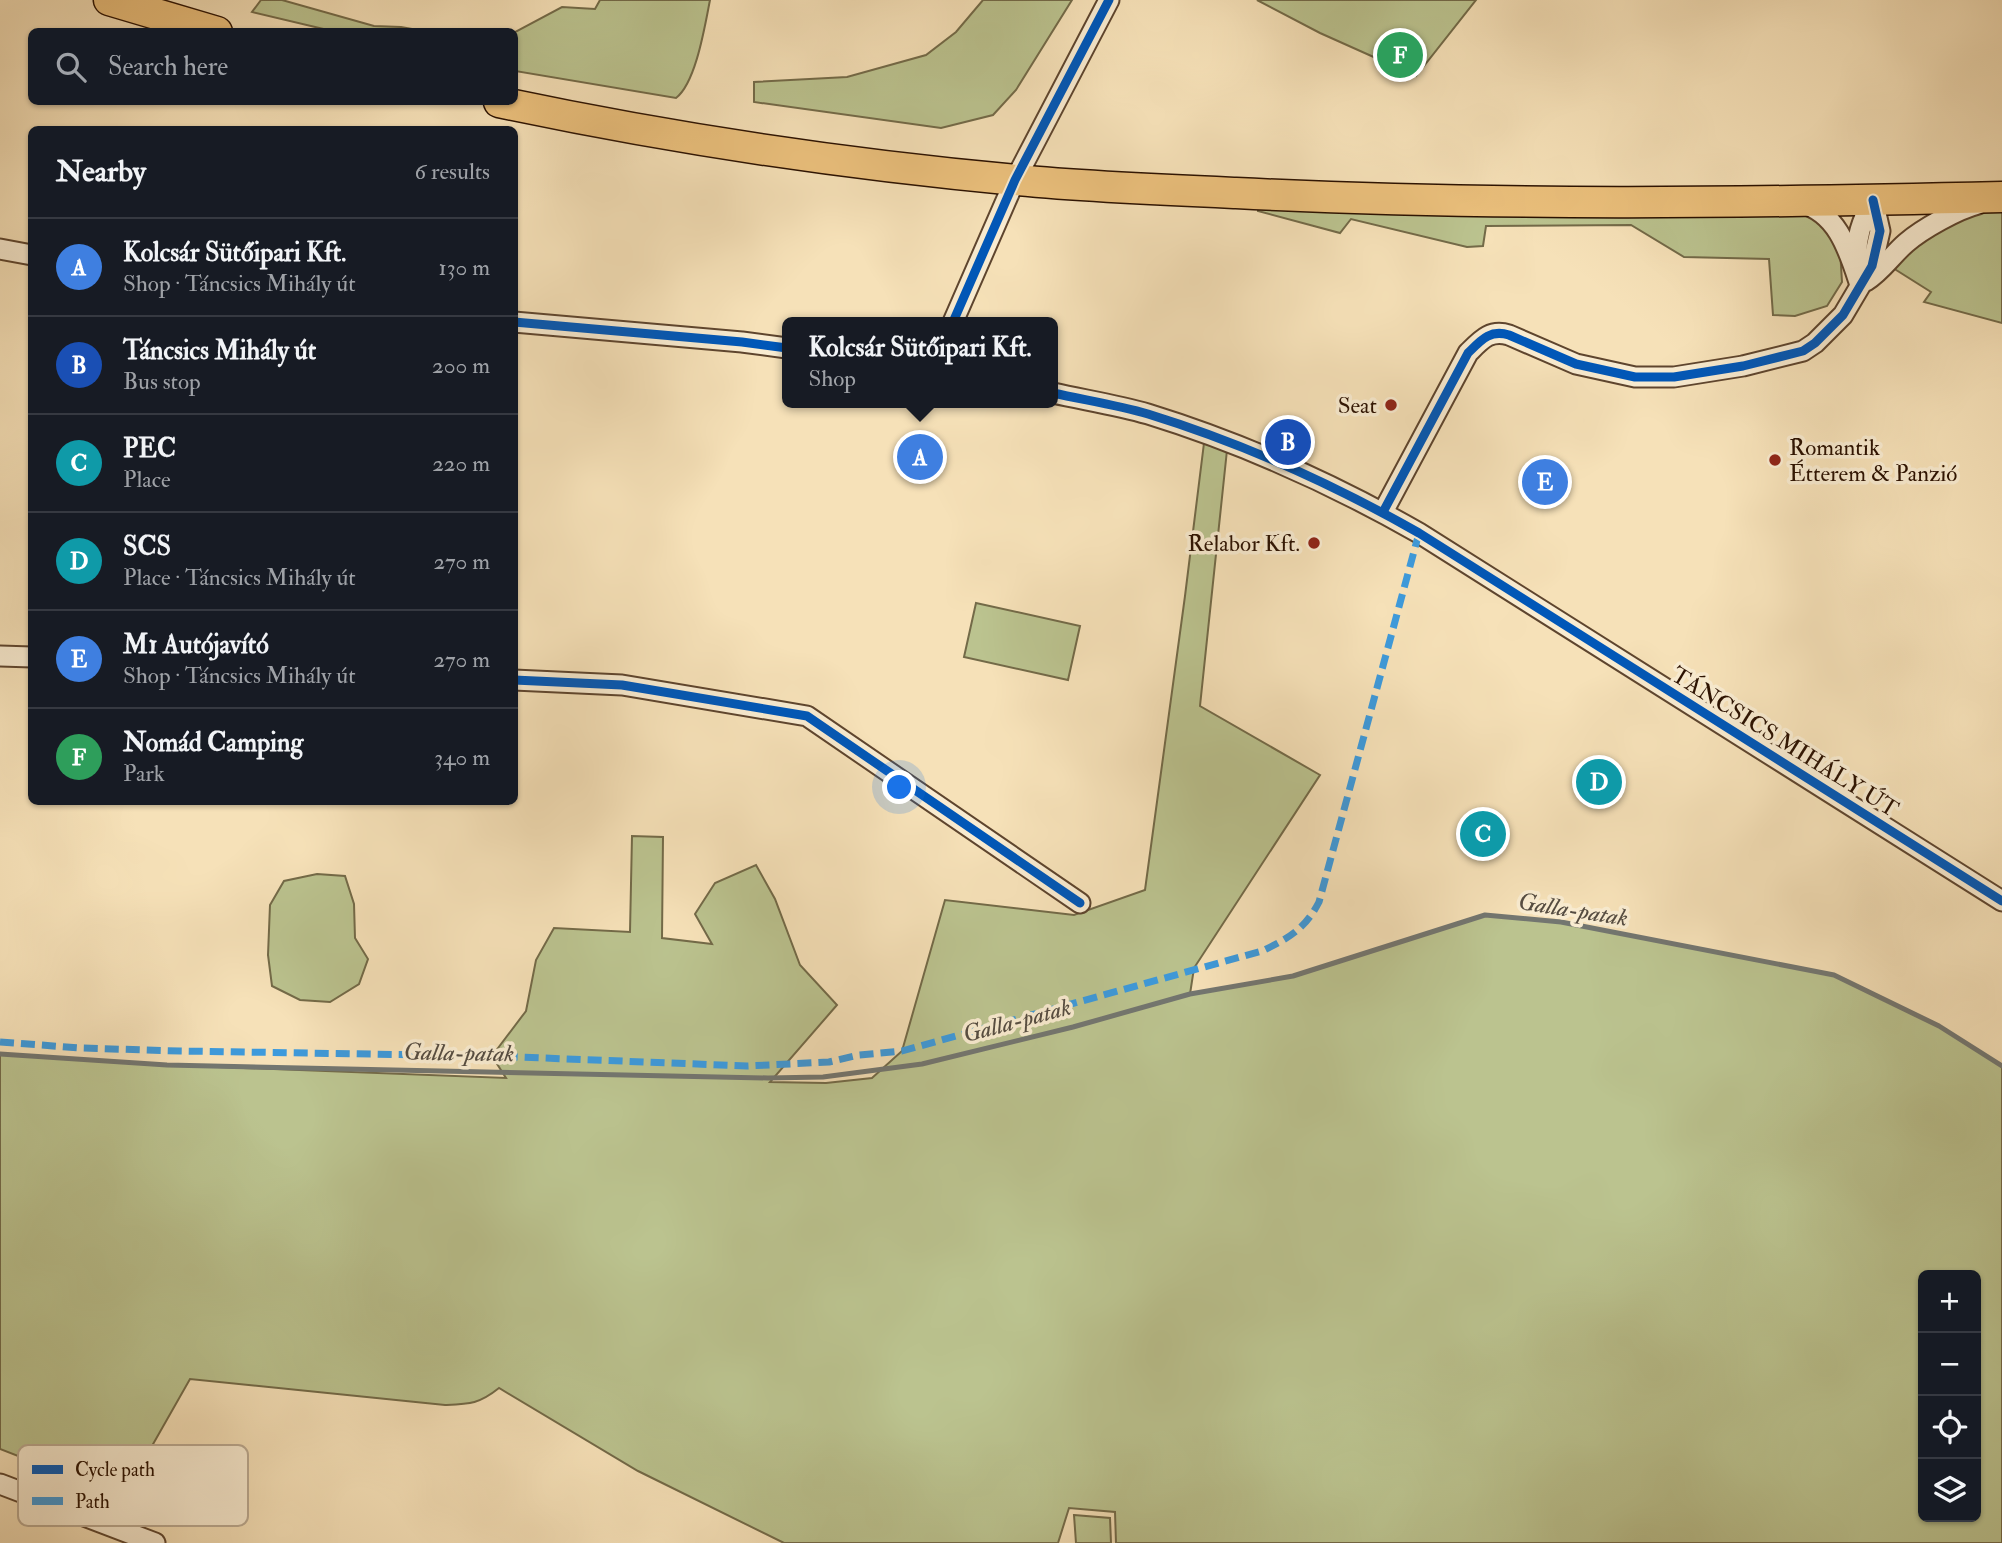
<!DOCTYPE html>
<meta charset="utf-8">
<style>
:root{--surface:#171b24;--page:#242831;--text:#f1f3f6;--muted:#9ea1a6;--line:#363941;--accent:#ea580c}
body{margin:0;font-family:"IM FELL Double Pica",serif;background:var(--page);color:var(--text)}
.controls{position:absolute;right:21px;bottom:21px;display:grid;overflow:hidden;border-radius:10px;box-shadow:0 2px 5px #0004}
.controls button{width:63px;height:63px;display:grid;place-items:center;padding:0;border:0;border-bottom:2px solid var(--line);background:var(--surface);color:var(--text);font:35px sans-serif}
.you{position:absolute;left:900px;top:788px;width:24px;height:24px;margin:-18px;border:5px solid #fff;border-radius:50%;background:#1a73e8;box-shadow:0 0 0 10px #1a73e833}
.badge{display:grid;place-items:center;width:46px;height:46px;border-radius:50%;background:var(--accent);color:#fff;font-size:23px;font-weight:700}
.pin{position:absolute;translate:-50% -50%;border:4px solid #fff;box-shadow:0 2px 7px #0006}
.popup{position:absolute;left:782px;top:317px;width:276px;height:91px;box-sizing:border-box;display:grid;place-content:center;border-radius:10px;background:var(--surface);filter:drop-shadow(0 2px 5px #0005);font-size:23px;white-space:nowrap;color:var(--muted)}
.popup b{font-size:26px;color:var(--text)}
.popup::after{content:'';position:absolute;left:50%;top:100%;margin-left:-14px;border:14px solid transparent;border-top-color:var(--surface)}
.list{margin:0;padding:0;list-style:none}
h2{display:flex;justify-content:space-between;align-items:center;height:91px;margin:0;padding:0 28px;font-size:30px}
h2 small{font-size:23px;font-weight:400;color:var(--muted)}
.list li{display:grid;grid-template-columns:46px 1fr auto;gap:21px;align-items:center;box-sizing:border-box;height:98px;padding:0 28px;border-top:2px solid var(--line)}
.list b{display:block;font-size:26px;white-space:nowrap}
.list p{margin:0;font-size:23px;white-space:nowrap;color:var(--muted)}
.list em{font-size:23px;font-style:normal;color:var(--muted)}
.icon{flex:none;width:38px;height:38px;fill:none;stroke:currentColor;stroke-width:2;stroke-linecap:round;stroke-linejoin:round}
.map{position:relative;flex:none;width:2002px;height:1543px;overflow:hidden}
.search{position:absolute;background:var(--surface);box-shadow:0 2px 5px #0004;left:28px;top:28px;width:490px;height:77px;display:flex;align-items:center;gap:18px;box-sizing:border-box;padding:0 24px;border-radius:10px;color:var(--muted);font-size:26px}
.panel{position:absolute;background:var(--surface);box-shadow:0 2px 5px #0004;left:28px;top:126px;width:490px;height:679px;border-radius:10px}
.map>svg:first-child{display:block}
.green{fill:#bbc38f;stroke:#736a48;stroke-width:2;fill-rule:evenodd}
.lines{fill:none;stroke-linecap:round;stroke-linejoin:round}
.stream{stroke:#737670;stroke-width:5}
.minor-casing{stroke:#5e452e;stroke-width:23}
.primary-casing{stroke:#2b1100;stroke-width:33}
.minor{stroke:#f9ecd1;stroke-width:19}
.primary{stroke:#ebc07c;stroke-width:30}
.quiet{stroke:#3d9adc;stroke-width:7;stroke-dasharray:14 7;stroke-linecap:butt}
.cycleway-casing{stroke:#f9ecd1;stroke-width:13}
.cycleway{stroke:#0057b8;stroke-width:9}
.poi-dot{fill:#8f2418;stroke:#f9ecd1;stroke-width:2.5}
.labels{text-anchor:middle;dominant-baseline:central;stroke-width:7;stroke-linejoin:round;paint-order:stroke}
.poi-label{font-size:23px;fill:#2b1100;stroke:#f9ecd1;text-anchor:end}
.street-label{font-size:23px;fill:#2b1100;stroke:#f9ecd1}
.water-label{font-size:24px;font-style:italic;fill:#554c41;stroke:#f9ecd1}
.key{fill:#f9ecd1;stroke:#bbaa92;stroke-width:2}
.key-label{font-size:19px;fill:#2b1100}
</style>
<div class="map">
<svg width="2002" height="1543" viewBox="0 0 2002 1543">
<rect width="100%" height="100%" fill="#f6e1b8"/>
<filter id="stains"><feTurbulence type="fractalNoise" baseFrequency=".00286" numOctaves="4"/><feColorMatrix values="0 0 0 0 .2 0 0 0 0 .09 0 0 0 0 .02 0 0 0 .5 -.17"/></filter>
<radialGradient id="worn" r=".72"><stop offset=".6" stop-color="#630" stop-opacity="0"/><stop offset="1" stop-color="#630" stop-opacity=".3"/></radialGradient>
<g class="green">
<polygon points="261,0 282,0 374,26 401,27 423,31 332,31 252,12"/>
<path d="M600,0H710C705,25 696,83 676,98L515,71V32L562,7L595,9Z"/>
<polygon points="983,0 1072,0 1016,90 993,115 941,128 754,102 754,82 847,77 926,55 956,32"/>
<polygon points="1257,0 1476,0 1416,76 1320,33"/>
<polygon points="1259,200 1808,213 1828,224 1840,249 1842,282 1827,306 1795,316 1773,315 1769,259 1684,257 1631,225 1486,226 1483,246 1467,247 1351,219 1340,233 1258,211"/>
<polygon points="2002,205 2002,323 1924,302 1931,292 1893,268 1900,258 1967,212"/>
<path d="M1204,443L1227,450L1200,706L1320,775L1194,968L1190,994L1293,976L1485,915L1561,922L1834,975L1939,1026L2002,1066V1543H1116L1115,1512L1069,1508L1058,1543H784L638,1471L499,1388C479,1404 470,1404 445,1405L190,1379L123,1497L0,1449V1054L167,1065L506,1078L492,1056L526,1011L536,960L554,928L630,932L632,836L663,837L662,938L712,944L695,914L715,883L756,865L775,899L800,965L837,1005L770,1082L826,1083L872,1078L902,1051L945,900L1074,915L1145,890L1185,596ZM1923,1275H1976V1517H1923Z"/>
<polygon points="976,603 1080,626 1068,680 964,657"/>
<polygon points="317,874 345,876 354,904 355,938 368,959 359,984 330,1002 300,1000 272,986 268,955 270,905 284,881"/>
<polygon points="1074,1515 1110,1518 1111,1543 1076,1543"/>
</g>
<g class="lines">
<polyline class="stream" points="0,1054 167,1065 768,1078 823,1077 922,1064 1073,1027 1190,994 1293,976 1485,915 1561,922 1834,975 1939,1026 2002,1066"/>
<g class="minor-casing">
<g id="minor">
<path d="M1800,203C1838,212 1849,252 1860,285"/>
<polyline points="0,249 32,255"/>
<path d="M1857,262C1855,239 1862,220 1873,200"/>
<path d="M1866,281C1882,271 1892,255 1906,243C1922,229 1958,209 1978,204"/>
<polyline points="514,322 742,342 787,348"/>
<polyline points="953,322 1015,180 1109,0"/>
<path d="M1053,393C1084,400 1117,405 1148,414C1242,443 1333,484 1419,533L2002,901"/>
<path d="M1383,512L1468,353C1481,340 1490,329 1509,335L1576,364L1635,377H1674L1743,366L1803,351L1815,343L1843,315L1872,266L1880,231L1873,200"/>
<polyline points="0,656 32,657"/>
<polyline points="514,680 622,685 807,716 1080,903"/>
<polyline points="0,1484 155,1543"/>
</g>
</g>
<g class="primary-casing">
<g id="primary">
<polyline points="109,0 217,32"/>
<path d="M499,102C669,138 842,164 1016,180C1089,187 1163,190 1236,193C1491,206 1747,203 2002,197"/>
</g>
</g>
<use href="#minor" class="minor"/>
<use href="#primary" class="primary"/>
<path class="quiet" d="M0,1042L81,1048L180,1051L492,1056L747,1066L829,1062L859,1055L902,1051L1262,951C1289,938 1305,929 1319,902L1419,533"/>
<g class="cycleway-casing">
<g id="cycleway">
<polyline points="514,322 742,342 787,348"/>
<polyline points="953,322 1015,180 1109,0"/>
<path d="M1053,393C1084,400 1117,405 1148,414C1242,443 1333,484 1419,533L2002,901"/>
<path d="M1383,512L1468,353C1481,340 1490,329 1509,335L1576,364L1635,377H1674L1743,366L1803,351L1815,343L1843,315L1872,266L1880,231L1873,200"/>
<polyline points="514,680 622,685 807,716 1080,903"/>
</g>
</g>
<use href="#cycleway" class="cycleway"/>
</g>
<g class="poi-dot">
<circle cx="1391" cy="405" r="7"/>
<circle cx="1775" cy="460" r="7"/>
<circle cx="1314" cy="543" r="7"/>
</g>
<g class="labels">
<g class="poi-label">
<text x="1377" y="405">Seat</text>
<text x="1789" y="447" text-anchor="start">Romantik<tspan x="1789" dy="26">Étterem &amp; Panzió</tspan></text>
<text x="1300" y="543">Relabor Kft.</text>
</g>
<g class="street-label">
<text transform="translate(1785 742) rotate(32)">TÁNCSICS MIHÁLY ÚT</text>
</g>
<g class="water-label">
<text transform="translate(1573 910) rotate(9)">Galla-patak</text>
<text transform="translate(1017 1021) rotate(-15)">Galla-patak</text>
<text transform="translate(459 1053) rotate(1)">Galla-patak</text>
</g>
</g>
<rect x="18" y="1445" width="230" height="81" rx="10" class="key"/>
<rect x="32" y="1465" width="31" height="9" fill="#0057b8"/>
<rect x="32" y="1497" width="31" height="8" fill="#3d9adc"/>
<g class="key-label">
<text x="75" y="1476">Cycle path</text>
<text x="75" y="1508">Path</text>
</g>
<rect width="100%" height="100%" filter="url(#stains)"/>
<rect width="100%" height="100%" fill="url(#worn)"/>
</svg>
<div class="controls">
<button>+</button>
<button>−</button>
<button><svg class="icon" aria-label="locate" viewBox="0 0 24 24"><circle cx="12" cy="12" r="6"/><path d="M12 2v4M12 18v4M2 12h4M18 12h4"/></svg></button>
<button><svg class="icon" aria-label="layers" viewBox="0 0 24 24"><path d="M12 4l9 5-9 5-9-5zM3 14l9 5 9-5"/></svg></button>
</div>
<div class="you"></div>
<div class="pin badge" style="left:920px;top:457px;background:#3f7fe0">A</div>
<div class="popup"><b>Kolcsár Sütőipari Kft.</b>Shop</div>
<div class="pin badge" style="left:1288px;top:442px;background:#1a4fb4">B</div>
<div class="pin badge" style="left:1483px;top:834px;background:#0f9aa8">C</div>
<div class="pin badge" style="left:1599px;top:782px;background:#0f9aa8">D</div>
<div class="pin badge" style="left:1545px;top:482px;background:#3f7fe0">E</div>
<div class="pin badge" style="left:1400px;top:55px;background:#2e9e5b">F</div>
<div class="search"><svg class="icon" aria-label="search" viewBox="0 0 24 24"><circle cx="10" cy="10" r="6"/><path d="M15 15l6 6"/></svg>Search here</div>
<section class="panel">
<h2>Nearby<small>6 results</small></h2>
<ul class="list">
<li><span class="badge" style="background:#3f7fe0">A</span><div><b>Kolcsár Sütőipari Kft.</b><p>Shop · Táncsics Mihály út</p></div><em>130 m</em></li>
<li><span class="badge" style="background:#1a4fb4">B</span><div><b>Táncsics Mihály út</b><p>Bus stop</p></div><em>200 m</em></li>
<li><span class="badge" style="background:#0f9aa8">C</span><div><b>PEC</b><p>Place</p></div><em>220 m</em></li>
<li><span class="badge" style="background:#0f9aa8">D</span><div><b>SCS</b><p>Place · Táncsics Mihály út</p></div><em>270 m</em></li>
<li><span class="badge" style="background:#3f7fe0">E</span><div><b>M1 Autójavító</b><p>Shop · Táncsics Mihály út</p></div><em>270 m</em></li>
<li><span class="badge" style="background:#2e9e5b">F</span><div><b>Nomád Camping</b><p>Park</p></div><em>340 m</em></li>
</ul>
</section>
</div>
